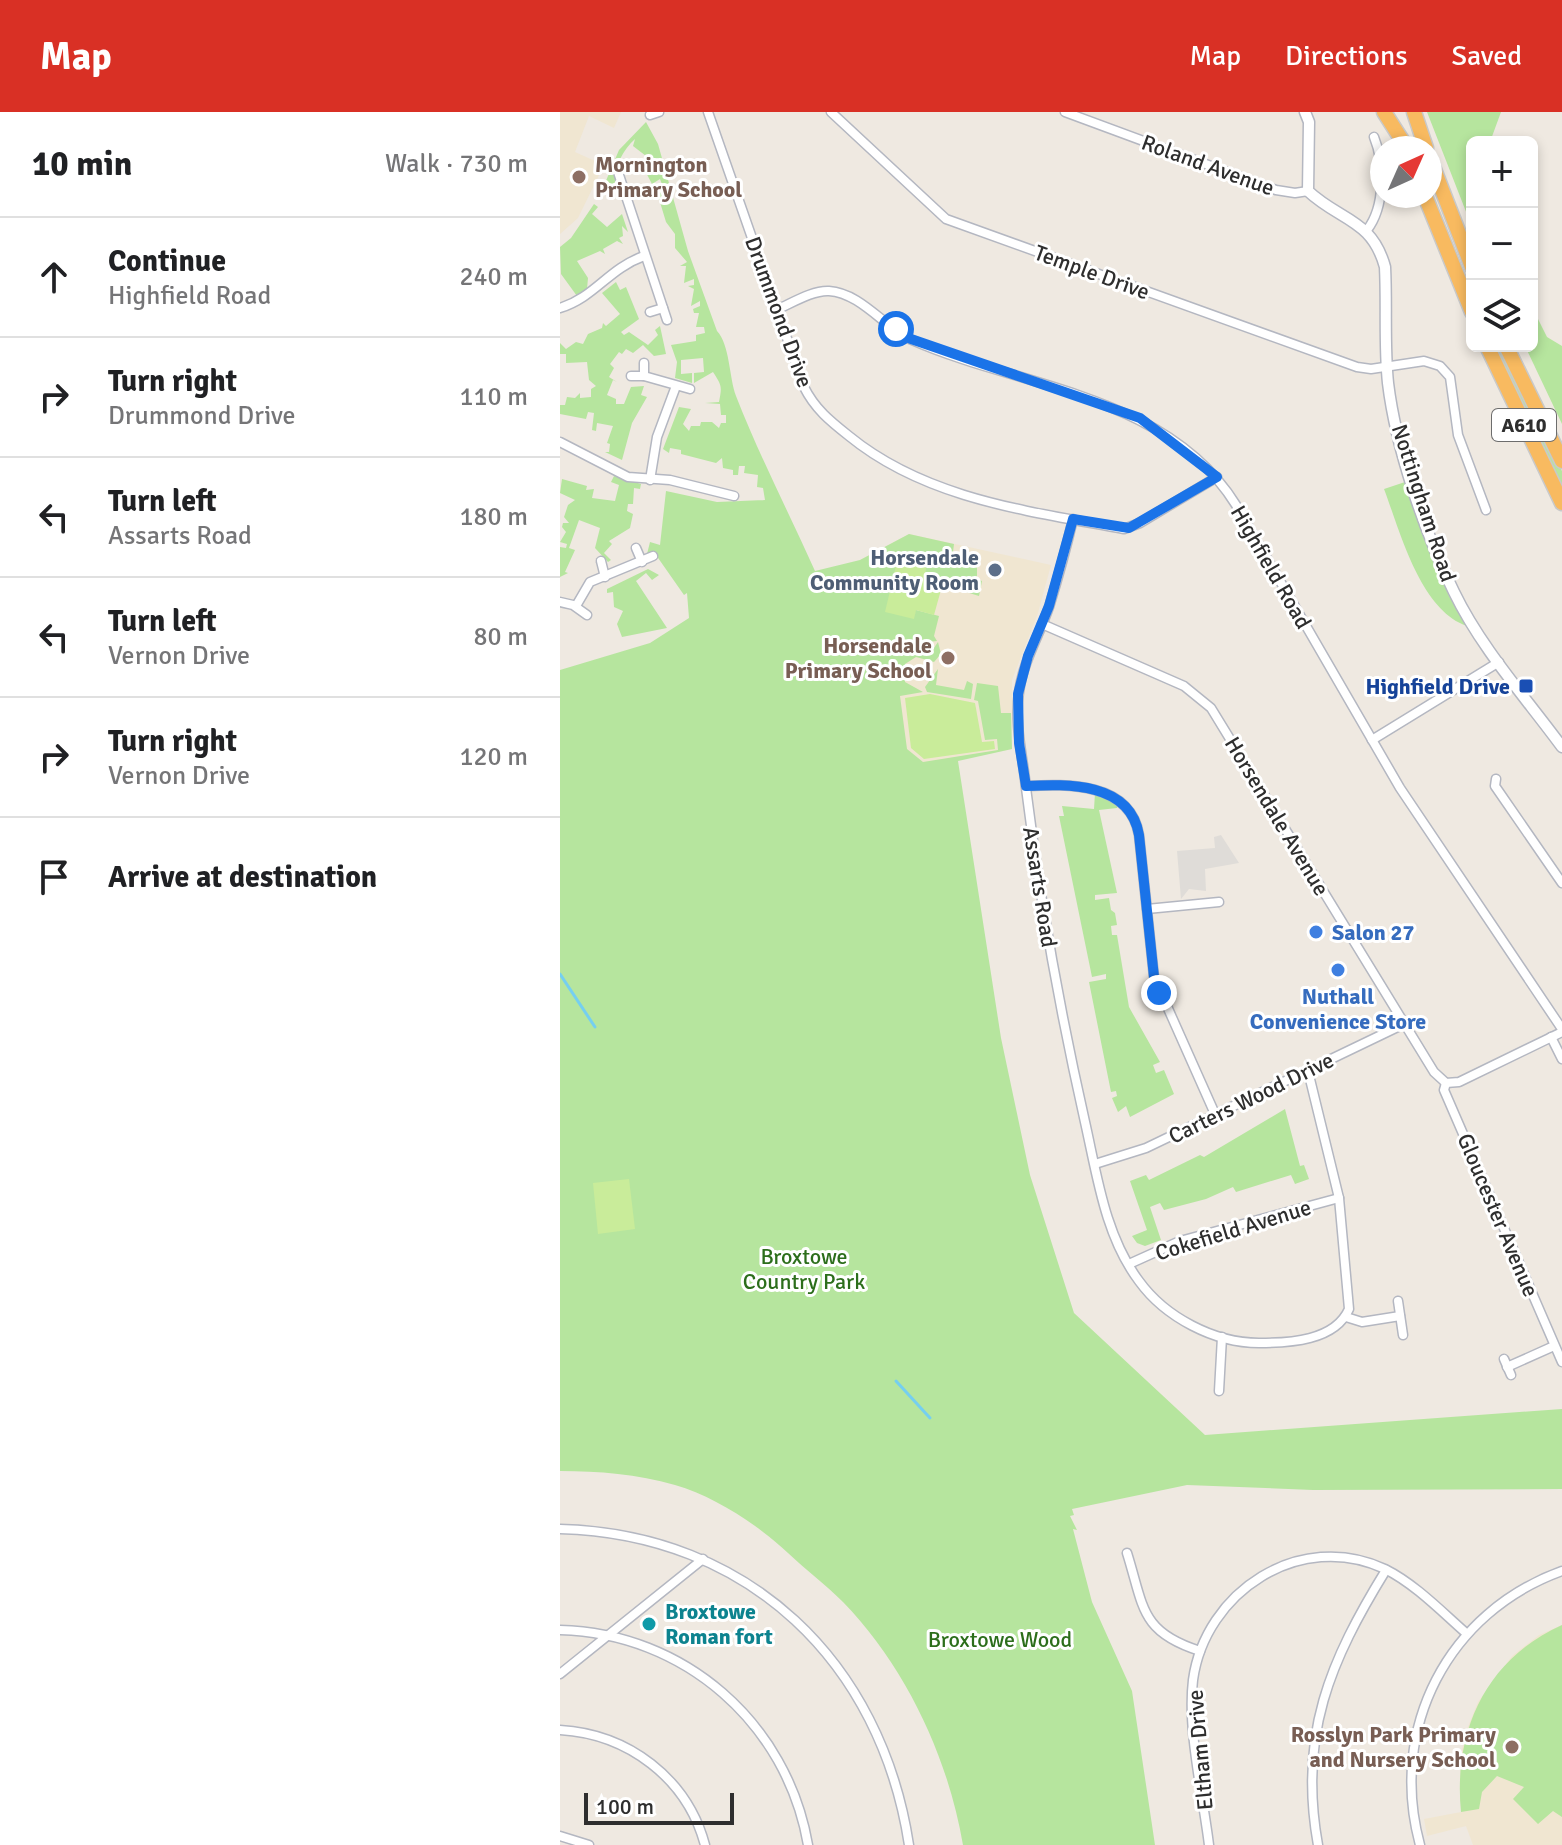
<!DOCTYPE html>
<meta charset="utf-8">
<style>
:root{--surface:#fff;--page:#f2f2f2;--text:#202124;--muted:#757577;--line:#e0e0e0;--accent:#d93025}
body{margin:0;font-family:Signika,sans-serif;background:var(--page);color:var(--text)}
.controls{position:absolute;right:24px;top:24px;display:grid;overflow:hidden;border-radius:12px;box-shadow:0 4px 12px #0003}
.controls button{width:72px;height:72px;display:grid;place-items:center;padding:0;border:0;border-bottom:2px solid var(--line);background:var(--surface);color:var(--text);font:40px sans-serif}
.compass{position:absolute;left:810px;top:24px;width:72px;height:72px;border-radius:50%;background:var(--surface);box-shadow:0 4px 12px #0003;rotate:45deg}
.scale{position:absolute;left:24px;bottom:20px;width:150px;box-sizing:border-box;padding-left:8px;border:4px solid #2e2e2e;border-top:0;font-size:22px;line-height:28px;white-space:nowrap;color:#2e2e2e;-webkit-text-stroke:6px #fff;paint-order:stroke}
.stop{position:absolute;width:24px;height:24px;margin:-18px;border:6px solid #1a73e8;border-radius:50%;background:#fff}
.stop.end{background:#1a73e8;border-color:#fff;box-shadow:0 2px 8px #0008}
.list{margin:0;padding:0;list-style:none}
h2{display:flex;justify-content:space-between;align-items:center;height:104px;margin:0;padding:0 32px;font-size:34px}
h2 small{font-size:26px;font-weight:400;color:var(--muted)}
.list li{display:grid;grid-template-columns:52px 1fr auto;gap:24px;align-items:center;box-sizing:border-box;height:120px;padding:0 32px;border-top:2px solid var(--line)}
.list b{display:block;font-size:30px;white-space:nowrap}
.list p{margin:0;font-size:26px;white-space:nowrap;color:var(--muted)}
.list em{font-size:26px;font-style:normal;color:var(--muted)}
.icon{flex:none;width:44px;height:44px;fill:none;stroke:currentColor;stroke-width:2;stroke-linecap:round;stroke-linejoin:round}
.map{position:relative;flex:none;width:1002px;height:1733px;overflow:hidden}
header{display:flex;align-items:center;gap:48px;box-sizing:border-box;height:112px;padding:0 40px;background:var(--accent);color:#fff}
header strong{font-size:38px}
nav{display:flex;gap:44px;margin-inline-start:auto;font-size:28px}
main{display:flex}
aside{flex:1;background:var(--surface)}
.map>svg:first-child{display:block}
.education{fill:#f0e6d1}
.green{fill:#b6e59e}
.pitch{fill:#c9ec9a}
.plaza{fill:#dfdcd8}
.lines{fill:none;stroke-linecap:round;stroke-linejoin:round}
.stream{stroke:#75cff0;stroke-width:3}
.minor-casing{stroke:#b4b7c1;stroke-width:11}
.tertiary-casing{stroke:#b4b7c1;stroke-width:13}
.trunk-casing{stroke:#c9c9c9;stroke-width:17}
.minor{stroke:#fff;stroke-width:8}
.tertiary{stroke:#fff;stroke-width:10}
.trunk{stroke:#f8ba60;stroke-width:14}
.route{stroke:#1a73e8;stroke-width:10}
.education-dot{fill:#8d6e63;stroke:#fff;stroke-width:3}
.service-dot{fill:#5c6f8a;stroke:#fff;stroke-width:3}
.transit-dot{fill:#1a4fb4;stroke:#fff;stroke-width:3}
.shop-dot{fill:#3f7fe0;stroke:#fff;stroke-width:3}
.culture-dot{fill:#0f9aa8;stroke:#fff;stroke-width:3}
.labels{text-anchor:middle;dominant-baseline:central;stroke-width:6;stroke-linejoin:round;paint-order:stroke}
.shield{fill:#fff;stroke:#6d6d6d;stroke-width:2}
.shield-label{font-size:20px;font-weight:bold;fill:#2e2e2e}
.education-label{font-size:22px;font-weight:bold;fill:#785e54;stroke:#fff;text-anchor:end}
.street-label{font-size:22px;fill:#2e2e2e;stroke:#fff}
.service-label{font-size:22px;font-weight:bold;fill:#4e5e75;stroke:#fff;text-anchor:end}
.transit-label{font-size:22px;font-weight:bold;fill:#164399;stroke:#fff;text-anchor:end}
.shop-label{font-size:22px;font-weight:bold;fill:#366cbe;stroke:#fff;text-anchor:start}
.park-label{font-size:22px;fill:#2c6e1b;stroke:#fff}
.culture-label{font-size:22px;font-weight:bold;fill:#0d838f;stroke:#fff;text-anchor:start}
</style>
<header>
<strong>Map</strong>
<nav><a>Map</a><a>Directions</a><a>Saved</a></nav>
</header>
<main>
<aside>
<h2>10 min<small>Walk · 730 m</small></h2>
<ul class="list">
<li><svg class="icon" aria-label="ahead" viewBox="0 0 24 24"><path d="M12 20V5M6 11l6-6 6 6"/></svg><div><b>Continue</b><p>Highfield Road</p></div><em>240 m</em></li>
<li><svg class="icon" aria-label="right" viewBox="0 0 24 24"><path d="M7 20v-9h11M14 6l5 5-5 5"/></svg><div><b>Turn right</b><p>Drummond Drive</p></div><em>110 m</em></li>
<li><svg class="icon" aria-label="left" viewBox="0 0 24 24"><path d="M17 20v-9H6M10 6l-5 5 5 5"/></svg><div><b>Turn left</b><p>Assarts Road</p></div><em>180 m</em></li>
<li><svg class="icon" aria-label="left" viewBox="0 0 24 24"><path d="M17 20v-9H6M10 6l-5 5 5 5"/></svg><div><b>Turn left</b><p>Vernon Drive</p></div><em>80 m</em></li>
<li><svg class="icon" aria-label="right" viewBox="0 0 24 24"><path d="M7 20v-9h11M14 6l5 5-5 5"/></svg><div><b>Turn right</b><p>Vernon Drive</p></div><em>120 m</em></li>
<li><svg class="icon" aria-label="arrive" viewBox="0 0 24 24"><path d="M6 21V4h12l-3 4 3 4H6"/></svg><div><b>Arrive at destination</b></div></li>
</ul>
</aside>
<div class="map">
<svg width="1002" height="1733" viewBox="0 0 1002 1733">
<rect width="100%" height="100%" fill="#efe9e1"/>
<g class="education">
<polygon points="0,0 61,0 54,16 29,4 15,40 44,53 18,106 0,122"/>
<polygon points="349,422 491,453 478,501 452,568 452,637 335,661 300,448"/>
<polygon points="1002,1513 1002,1733 913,1733 906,1714 867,1724 864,1707 901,1700 900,1648 905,1622 918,1590 952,1544 979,1523"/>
</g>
<g class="green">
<polygon points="867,0 941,0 930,30 912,30 912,115"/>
<path d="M86,10L98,32L128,139L157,219C170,233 169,265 176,284C199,343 229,401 255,459L300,448L349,422L394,432L393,440L417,447V467L422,469L419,484L406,480L407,475L403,474L401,479L381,477L384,467L365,461L367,452L354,506L356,498L379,504L374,524L377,529L368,530L363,540H371L378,530L381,542L374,550L356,545L345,552V570L363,580L340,584L347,637L363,650L438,638L437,627L425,628L418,589L414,588L417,571L438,574L441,601H451L452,637L398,649L441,926L470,1063L514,1201L645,1323L1002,1297V1377L753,1378L627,1373L512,1397L514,1403L510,1404L517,1418L513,1417L532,1490L572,1579L595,1733H403C388,1645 346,1555 283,1490C266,1473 246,1458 228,1441C198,1413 156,1385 115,1373C77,1362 39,1359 0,1359V558L90,531L129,506L127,481L124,483L96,443L87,442L90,430L100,433L106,379L157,390L205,388L203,376L197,375L198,363L184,361L185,354H179L178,363H173V358L163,356L162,346L156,351L121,342V338L110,336L109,341L103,337L119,295L131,297L123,312L129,319L131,314H140L141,310H152L159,316L161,311H166V303H161L160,292L145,291L159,290C162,274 162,274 153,260L134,271V261L144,260L143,246L121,248V262L132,261V271L115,266L117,250L111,233L136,229V223L145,221L144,215H136L139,201H134L133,197L140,194V189L131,194L134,177L128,174L134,173V167L124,171L126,154H120L127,150L115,136V122L106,110L96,77L103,75L100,67L92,72L82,53L67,60L73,51L80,53L86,44L73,34L75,27C63,38 55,53 55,70L50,76L45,71L59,38Z"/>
<polygon points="34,92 38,95 32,102 47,115 62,102 68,120 62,114 63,124 59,126 63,132 57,129 43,137 45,142 40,139 17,149 28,166 27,177 17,184 1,162 0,135 11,126"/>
<polygon points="56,170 60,178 66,175 79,207 61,220 64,223 69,220 88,233 98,223 95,218 100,214 106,242 94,244 83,233 73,241 66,237 62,242 59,240 50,252 54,256 49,265 57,270 53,268 47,283 56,287 56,292 64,292 71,275 84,274 81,283 87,285 72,311 62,348 45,340 49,340 50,332 47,331 53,314 37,311 36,319 32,318 34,301 28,300 26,307 0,302 0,293 5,293 7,285 15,286 20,281 20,286 31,285 31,277 36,274 29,268 27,250 6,251 6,242 0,242 0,231 6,237 16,230 23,232 28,222 42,216 43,211 46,214 60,202 42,181"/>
<polygon points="972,195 987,225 1002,234 1002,312 965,234 972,234"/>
<polygon points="935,234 941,234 1002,359 1002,379"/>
<polygon points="54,364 81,372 80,377 74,376 73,392 68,392 67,399 73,402 70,416 49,429 52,432 44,441 51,448 48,450 35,436 40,416 19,408 9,436 15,438 5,460 8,461 0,465 0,435 6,436 7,432 0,430 6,420 2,415 3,411 9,411 4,405 8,393 15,388 0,381 2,367 27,374 26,378 34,377 32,386 55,389 59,373 51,370"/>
<path d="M845,370L889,484L907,514C860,498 840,419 824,377Z"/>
<polygon points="88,457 99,463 92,468 86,461 76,469 107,516 62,525 57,512 63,499 54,495 53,480 47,481 47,477"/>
<polygon points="378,557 376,573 404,578 407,569 413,572 411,587 367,580 365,575"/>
<polygon points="535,681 558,690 557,696 539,698 557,781 535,783 535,788 549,786 551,798 555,801 557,813 551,814 552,823 557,823 569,895 600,950 593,953 596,961 604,958 614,982 570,1005 566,994 558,1000 552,986 557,984 556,979 551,980 529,870 546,867 546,862 532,865 499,704 504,704 502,694 534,697"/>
<polygon points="725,997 740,1054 744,1053 749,1067 735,1072 731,1063 676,1080 673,1075 646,1087 604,1098 600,1091 590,1095 601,1128 585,1134 577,1131 572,1124 587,1118 570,1069 586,1063 589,1068 640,1043 644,1045"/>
<path d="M1002,1513V1705L993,1699L978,1712L953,1687L964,1675L937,1664L922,1680L919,1697L901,1700C893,1619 926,1547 1002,1513Z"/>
</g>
<g class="pitch">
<polygon points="338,445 367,452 365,461 384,467 374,503 356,498 354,507 325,500"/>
<polygon points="370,582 415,591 422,630 434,629 435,637 364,647 351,636 345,586"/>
<polygon points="69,1067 75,1117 38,1122 33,1071"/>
</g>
<polygon class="plaza" points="661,723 679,751 645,757 646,779 629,777 621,787 617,739 655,736 654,725"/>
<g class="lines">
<g class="stream">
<polyline points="0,862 35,915"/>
<polyline points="336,1269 370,1306"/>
</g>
<g class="minor-casing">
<g id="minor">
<path d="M148,0L244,275C255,297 270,309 289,324C366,387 468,399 564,417L580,411L657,365"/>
<polyline points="271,0 386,107 797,255 811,257 864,249 880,254 890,265 898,323 926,398"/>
<polyline points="505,0 716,78 735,81 748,79"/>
<polyline points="90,3 99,0"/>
<polyline points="58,60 107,208"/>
<path d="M807,118C825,95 825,52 814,25"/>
<path d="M0,196C35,185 48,157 84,144"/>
<path d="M218,197C232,191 253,178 269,179C301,181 325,216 352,228C461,276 607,282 676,393L840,676L1002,917"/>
<polyline points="90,200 103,196"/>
<polyline points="71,264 84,264 130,277"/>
<polyline points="84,264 84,251"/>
<polyline points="0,330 68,365 110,368 174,384"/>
<polyline points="90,368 97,325 116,274"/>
<path d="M513,407C506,437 498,466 489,495C479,524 463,550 459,580C454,612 463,645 466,676C480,789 500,899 525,1010C537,1063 545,1124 579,1169C605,1205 654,1231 699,1231C729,1231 775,1229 789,1197L779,1086L748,959"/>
<polyline points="76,436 82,450"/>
<polyline points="41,449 45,465"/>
<polyline points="0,490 13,493 27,503"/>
<polyline points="16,494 30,470 93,444"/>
<polyline points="482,512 624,574 651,596 874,960 886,971"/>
<polyline points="812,628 939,550"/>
<polyline points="936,667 935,674 1002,771"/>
<path d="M466,674C508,672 570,670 579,723L594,865L655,1002"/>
<polyline points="587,797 659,790"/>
<polyline points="991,925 1002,947"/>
<polyline points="886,971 884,978 1002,1250"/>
<polyline points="886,971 899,970 1002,920"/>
<polyline points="535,1052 586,1036 844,912"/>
<polyline points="569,1152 620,1129 779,1086"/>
<polyline points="838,1189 843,1223"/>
<polyline points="786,1205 802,1210 840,1204"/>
<polyline points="944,1247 951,1263"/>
<polyline points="947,1255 994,1234"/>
<polyline points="659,1279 662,1225"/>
<path d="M0,1417C189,1422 321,1550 349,1733"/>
<path d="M567,1441C584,1495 580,1520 640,1539"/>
<path d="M0,1518C124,1521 227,1611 248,1733"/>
<polyline points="0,1562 143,1447"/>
<path d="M0,1618C68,1622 127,1666 145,1733"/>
<polyline points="0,1724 29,1733"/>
<path d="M649,1733C643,1683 627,1618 633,1568C645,1480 740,1417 825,1457C855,1472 881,1499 906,1521"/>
<path d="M758,1733C738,1623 770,1549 826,1458"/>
<path d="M860,1733C828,1616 888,1500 1002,1459"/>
</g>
</g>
<g class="tertiary-casing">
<path id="tertiary" d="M745,0L749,10L748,79C780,109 812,107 825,155C827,193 824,233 828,271C836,337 865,421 894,480C921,536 966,586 1002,635"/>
</g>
<g class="trunk-casing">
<g id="trunk">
<polyline points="824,0 847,36"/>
<polyline points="854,0 866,36"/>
<polyline points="870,47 912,155"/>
<polyline points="865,84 912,200"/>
<polyline points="927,234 1002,391"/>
<polyline points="946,234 1002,349"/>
</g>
</g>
<use href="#minor" class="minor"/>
<use href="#tertiary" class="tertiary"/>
<use href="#trunk" class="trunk"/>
</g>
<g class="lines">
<path class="route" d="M336,217L351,227L580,306L657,365L569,416L513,407L489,494L468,544L458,582L459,631L466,674C508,672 570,670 579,723L594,865L599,881"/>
</g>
<g class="education-dot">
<circle cx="19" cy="65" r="8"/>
<circle cx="388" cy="546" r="8"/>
<circle cx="952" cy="1635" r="8"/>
</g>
<circle class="service-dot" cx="435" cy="458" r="8"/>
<rect class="transit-dot" x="958" y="566" width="16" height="16" rx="4"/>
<g class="shop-dot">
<circle cx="756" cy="820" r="8"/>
<circle cx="778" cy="858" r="8"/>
</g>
<circle class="culture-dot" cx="89" cy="1512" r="8"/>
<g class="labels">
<rect class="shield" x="932" y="297" width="64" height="32" rx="6"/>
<g class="shield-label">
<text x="964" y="313">A610</text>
</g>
<g class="education-label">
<text x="35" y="52" text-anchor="start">Mornington<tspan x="35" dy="25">Primary School</tspan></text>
<text x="372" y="533">Horsendale<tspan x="372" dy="25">Primary School</tspan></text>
<text x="936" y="1622">Rosslyn Park Primary<tspan x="936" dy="25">and Nursery School</tspan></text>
</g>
<g class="street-label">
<text transform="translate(648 53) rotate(20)">Roland Avenue</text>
<text transform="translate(532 160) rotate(20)">Temple Drive</text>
<text transform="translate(219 200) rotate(70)">Drummond Drive</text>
<text transform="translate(864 391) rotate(72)">Nottingham Road</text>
<text transform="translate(711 455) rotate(60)">Highfield Road</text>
<text transform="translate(717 704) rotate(59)">Horsendale Avenue</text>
<text transform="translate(480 775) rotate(81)">Assarts Road</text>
<text transform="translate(691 986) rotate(-26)">Carters Wood Drive</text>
<text transform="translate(938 1103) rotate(67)">Gloucester Avenue</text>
<text transform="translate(673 1118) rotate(-17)">Cokefield Avenue</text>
<text transform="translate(640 1638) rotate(-95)">Eltham Drive</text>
</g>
<g class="service-label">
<text x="419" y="445">Horsendale<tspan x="419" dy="25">Community Room</tspan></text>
</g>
<g class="transit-label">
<text x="950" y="574">Highfield Drive</text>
</g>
<g class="shop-label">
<text x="772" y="820">Salon 27</text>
<text x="778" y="884" text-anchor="middle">Nuthall<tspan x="778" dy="25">Convenience Store</tspan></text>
</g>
<g class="park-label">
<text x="244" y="1144">Broxtowe<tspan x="244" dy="25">Country Park</tspan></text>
<text x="440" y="1527">Broxtowe Wood</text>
</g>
<g class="culture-label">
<text x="105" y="1499">Broxtowe<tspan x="105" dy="25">Roman fort</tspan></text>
</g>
</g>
</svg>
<div class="controls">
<button>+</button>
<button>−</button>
<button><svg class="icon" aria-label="layers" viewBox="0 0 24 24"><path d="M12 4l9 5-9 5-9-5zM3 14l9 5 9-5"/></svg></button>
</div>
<svg class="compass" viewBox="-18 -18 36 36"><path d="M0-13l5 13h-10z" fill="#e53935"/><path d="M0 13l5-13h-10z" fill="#757577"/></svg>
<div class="scale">100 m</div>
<div class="stop" style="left:336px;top:217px"></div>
<div class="stop end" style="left:599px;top:881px"></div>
</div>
</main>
